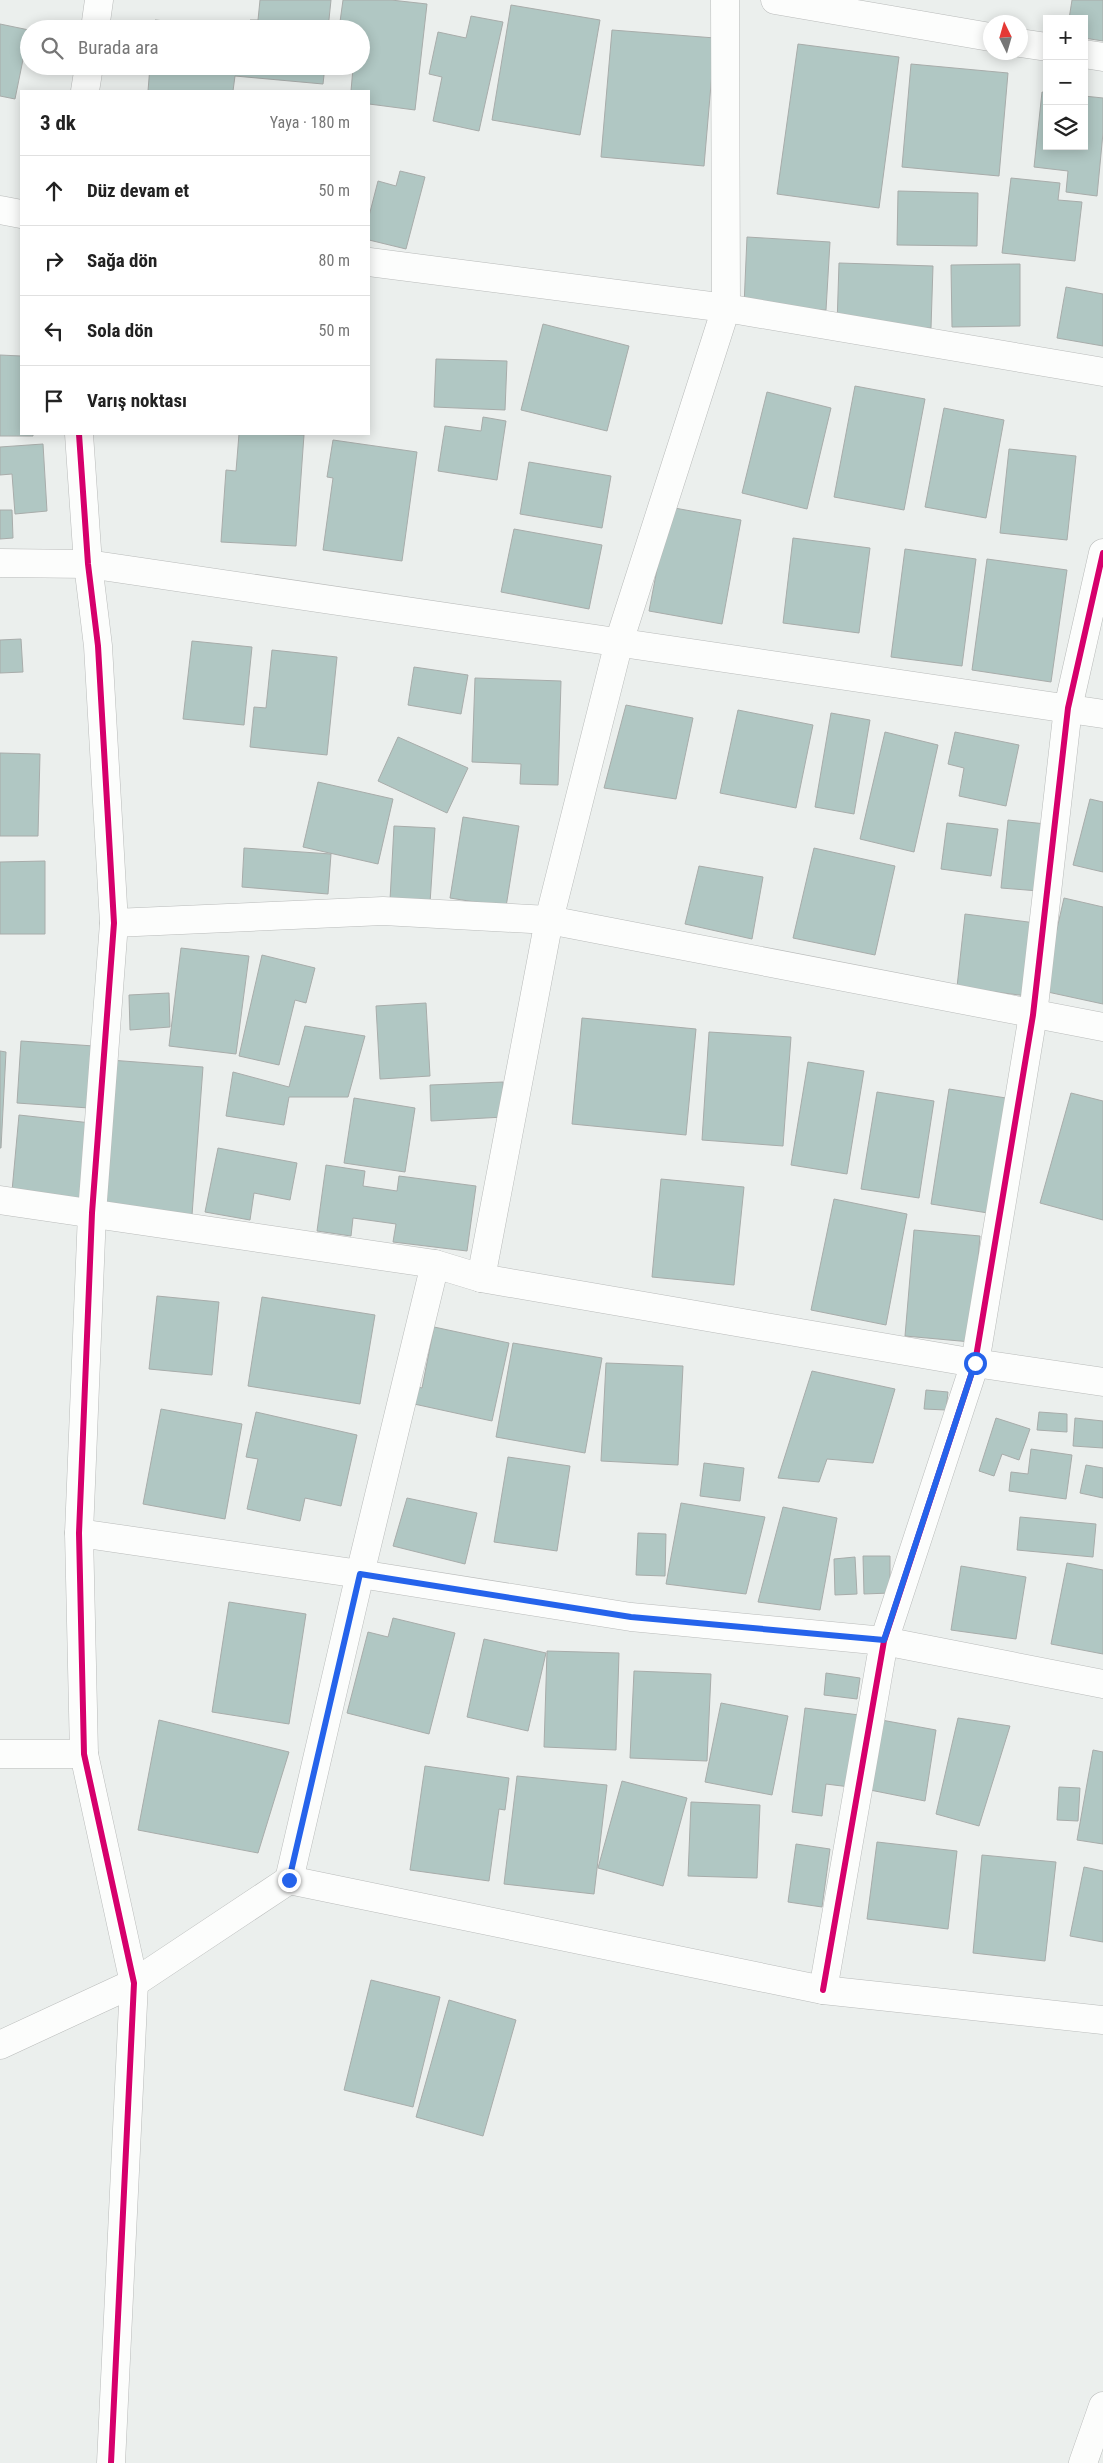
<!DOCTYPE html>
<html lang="tr">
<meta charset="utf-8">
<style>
:root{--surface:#fff;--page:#f6f6f6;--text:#222;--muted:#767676;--line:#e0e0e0}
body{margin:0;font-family:"Roboto Condensed",sans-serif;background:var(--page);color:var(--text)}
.controls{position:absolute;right:15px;top:15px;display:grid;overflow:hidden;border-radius:0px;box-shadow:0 2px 12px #0003}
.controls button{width:45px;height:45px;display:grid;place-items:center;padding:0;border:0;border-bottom:1px solid var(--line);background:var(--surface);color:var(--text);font:25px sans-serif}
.compass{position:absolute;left:983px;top:15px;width:45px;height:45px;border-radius:50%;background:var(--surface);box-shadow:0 2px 12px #0003;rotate:355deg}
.stop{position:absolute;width:15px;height:15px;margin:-11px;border:4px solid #2563eb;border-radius:50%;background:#fff}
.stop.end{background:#2563eb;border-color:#fff;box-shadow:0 1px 5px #0008}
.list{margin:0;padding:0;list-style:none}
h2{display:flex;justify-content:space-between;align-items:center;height:65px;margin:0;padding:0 20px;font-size:21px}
h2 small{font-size:16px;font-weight:400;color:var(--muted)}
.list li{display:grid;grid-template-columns:32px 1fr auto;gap:15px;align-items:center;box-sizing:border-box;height:70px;padding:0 20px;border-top:1px solid var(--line)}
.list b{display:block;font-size:19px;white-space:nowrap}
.list em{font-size:16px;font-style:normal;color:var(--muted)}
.icon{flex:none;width:28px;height:28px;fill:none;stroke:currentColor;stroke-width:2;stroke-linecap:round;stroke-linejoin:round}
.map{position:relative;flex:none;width:1103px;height:2463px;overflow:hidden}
.search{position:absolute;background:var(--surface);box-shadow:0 2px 12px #0003;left:20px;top:20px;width:350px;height:55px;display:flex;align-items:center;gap:12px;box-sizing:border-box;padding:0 18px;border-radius:28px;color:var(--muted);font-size:19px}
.panel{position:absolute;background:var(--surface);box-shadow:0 2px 12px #0003;left:20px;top:90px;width:350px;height:345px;border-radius:0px}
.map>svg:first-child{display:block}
.building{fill:#b0c7c3;stroke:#a8acaa}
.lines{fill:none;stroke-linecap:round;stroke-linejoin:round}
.minor-casing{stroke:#b9bbba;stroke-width:29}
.secondary-casing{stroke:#b9bbba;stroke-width:29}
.minor{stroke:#fcfdfc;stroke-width:28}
.secondary{stroke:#fcfdfc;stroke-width:28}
.cycleway-casing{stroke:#fff;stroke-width:9}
.cycleway{stroke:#d6006c;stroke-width:6}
.route{stroke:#2563eb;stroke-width:6}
</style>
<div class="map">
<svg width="1103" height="2463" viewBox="0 0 1103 2463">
<rect width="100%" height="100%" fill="#ebefed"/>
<g class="building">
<polygon points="260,0 331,0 328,29 154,29 155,20 249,29 250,20 258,20"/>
<polygon points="343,0 391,0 427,4 415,110 369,104 369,91 351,91 353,68 340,66 361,66 361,29 339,29"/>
<polygon points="1072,0 1103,0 1103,41 1084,38 1084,19 1069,19"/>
<polygon points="511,5 600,20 580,135 492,120"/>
<polygon points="471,16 503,22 479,131 433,121 442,77 429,74 438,32 466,38"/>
<polygon points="0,24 29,30 15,99 0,96"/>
<polygon points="612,30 715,38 704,166 601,157"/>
<polygon points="798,44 899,57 879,208 777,194"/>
<polygon points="911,64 1008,73 999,176 902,167"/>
<polygon points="150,66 325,66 323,84 235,76 233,91 148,91"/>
<polygon points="1042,92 1047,93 1047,146 1084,146 1084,96 1103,98 1103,133 1097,196 1066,192 1068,171 1034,167"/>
<polygon points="400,171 425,177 406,249 369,240 369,216 378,181 396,186"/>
<polygon points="1011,178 1060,183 1058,200 1082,202 1075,261 1002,253"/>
<polygon points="898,191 978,193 977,246 897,245"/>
<polygon points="747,237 830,242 826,310 744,306"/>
<polygon points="839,263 933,266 931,328 837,325"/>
<polygon points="1020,264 1020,326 952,327 951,265"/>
<polygon points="1066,287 1103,294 1103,346 1057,338"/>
<polygon points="543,324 629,346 607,431 521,410"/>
<polygon points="0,355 21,356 21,434 33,434 33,436 0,436"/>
<polygon points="436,359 507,361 505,410 434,407"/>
<polygon points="855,386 925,399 904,510 834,497"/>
<polygon points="767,392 831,408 807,509 742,493"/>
<polygon points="944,408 1004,420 986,518 925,507"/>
<polygon points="483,417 506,421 497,480 438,471 445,426 481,431"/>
<polygon points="239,434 304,435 296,546 221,542 226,470 236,471"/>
<polygon points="333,440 417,452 402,561 323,550 333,478 327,477"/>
<polygon points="43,444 47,511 15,514 12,474 0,475 0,447"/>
<polygon points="1009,449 1076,456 1067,540 1000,533"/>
<polygon points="529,462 611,476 602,528 520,514"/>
<polygon points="669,507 741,520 722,624 649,611"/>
<polygon points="0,510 12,510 13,538 0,539"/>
<polygon points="514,529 602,545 589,609 501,592"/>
<polygon points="793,538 870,548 859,633 783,623"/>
<polygon points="905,549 976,559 962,666 891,657"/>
<polygon points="987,559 1067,570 1051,682 972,670"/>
<polygon points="21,639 23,672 0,673 0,640"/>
<polygon points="192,641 252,647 244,725 183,719"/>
<polygon points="272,650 337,657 327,755 250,747 254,707 266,708"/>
<polygon points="414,667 468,675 461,714 408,705"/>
<polygon points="475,678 561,681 558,785 520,784 521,764 472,762"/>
<polygon points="626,705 693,718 676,799 604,788"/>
<polygon points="738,710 813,725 796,808 720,793"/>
<polygon points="831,713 870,720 854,814 815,807"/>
<polygon points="885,732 938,745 914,852 860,839"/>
<polygon points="955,732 1019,745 1006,806 959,796 964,768 948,764"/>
<polygon points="398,737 468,768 447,813 378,781"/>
<polygon points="0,753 40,754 38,836 0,836"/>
<polygon points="318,782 393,799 378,864 303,847"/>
<polygon points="1090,799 1103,802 1103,872 1073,865"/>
<polygon points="463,817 519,826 506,907 450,898"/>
<polygon points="1008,820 1046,824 1039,891 1001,888"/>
<polygon points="947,823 998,829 991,876 941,869"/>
<polygon points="394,826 435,828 430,903 390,900"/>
<polygon points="244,848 331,854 328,894 242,887"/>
<polygon points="814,848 895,866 875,955 793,938"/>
<polygon points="45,861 45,934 0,934 0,862"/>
<polygon points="699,866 763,877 752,939 685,924"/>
<polygon points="1064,898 1103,907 1103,1004 1043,991"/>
<polygon points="965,914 1036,923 1027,996 957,987"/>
<polygon points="181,948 249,956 236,1054 169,1046"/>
<polygon points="262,955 315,968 306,1003 295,1000 279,1065 239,1056"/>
<polygon points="169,993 170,1027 130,1030 129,995"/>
<polygon points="426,1003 430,1076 380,1079 376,1006"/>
<polygon points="582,1018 696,1029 686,1135 572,1124"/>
<polygon points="305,1026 365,1036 348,1097 289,1097 284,1125 226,1116 233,1072 289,1087"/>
<polygon points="709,1032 791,1037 783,1146 702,1140"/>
<polygon points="21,1041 94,1046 89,1108 17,1103"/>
<polygon points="0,1051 6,1052 1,1148 0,1148"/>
<polygon points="110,1060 203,1067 192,1215 98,1208"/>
<polygon points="808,1062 864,1071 847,1174 791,1165"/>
<polygon points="503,1082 504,1117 431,1121 430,1085"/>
<polygon points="949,1089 1006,1098 988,1213 931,1204"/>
<polygon points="877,1092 934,1101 919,1198 861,1189"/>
<polygon points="1071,1093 1103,1101 1103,1220 1040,1203"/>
<polygon points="354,1098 415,1108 405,1172 344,1163"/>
<polygon points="19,1115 91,1123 84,1199 12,1191"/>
<polygon points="218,1148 297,1163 290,1200 254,1193 250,1220 205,1212"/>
<polygon points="326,1165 365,1171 363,1186 397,1191 399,1176 476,1186 467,1251 393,1242 396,1224 353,1218 351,1236 317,1231"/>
<polygon points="661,1179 744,1187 734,1285 652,1277"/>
<polygon points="834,1199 907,1214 886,1325 811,1310"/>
<polygon points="914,1230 980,1236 971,1342 905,1336"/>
<polygon points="157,1296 219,1302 212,1375 149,1369"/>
<polygon points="262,1297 375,1315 360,1404 248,1386"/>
<polygon points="434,1327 509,1343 492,1421 414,1404 418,1387 422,1388"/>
<polygon points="513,1343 602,1358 585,1453 496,1437"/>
<polygon points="606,1363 683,1366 678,1465 601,1461"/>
<polygon points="812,1371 895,1389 873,1463 827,1459 819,1482 778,1478"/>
<polygon points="926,1390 948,1392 946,1410 924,1409"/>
<polygon points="161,1409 242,1424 225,1519 143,1504"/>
<polygon points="256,1412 357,1435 341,1506 305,1498 300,1521 247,1509 258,1459 246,1457"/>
<polygon points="1039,1412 1067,1414 1067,1432 1037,1430"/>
<polygon points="996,1418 1030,1429 1019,1460 1002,1454 994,1476 979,1471"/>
<polygon points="1075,1418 1103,1421 1103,1448 1073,1446"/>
<polygon points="1031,1449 1072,1455 1066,1499 1009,1491 1011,1472 1028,1474"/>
<polygon points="508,1457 570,1466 557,1551 494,1542"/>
<polygon points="704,1463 744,1468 740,1501 700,1496"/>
<polygon points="1086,1465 1103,1468 1103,1498 1080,1493"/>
<polygon points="407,1498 477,1513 465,1564 393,1546"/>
<polygon points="681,1503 765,1517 746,1594 666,1584"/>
<polygon points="783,1507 837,1518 820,1610 758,1602"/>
<polygon points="1020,1517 1096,1524 1093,1557 1017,1550"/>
<polygon points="638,1533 666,1534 665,1576 636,1575"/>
<polygon points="863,1556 890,1556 890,1593 864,1594"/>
<polygon points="855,1557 857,1594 835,1595 834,1559"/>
<polygon points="1067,1563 1103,1570 1103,1654 1051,1644"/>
<polygon points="961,1566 1026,1577 1016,1639 951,1630"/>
<polygon points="229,1602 306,1614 289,1724 212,1712"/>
<polygon points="393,1618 455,1633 429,1734 347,1713 368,1632 388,1637"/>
<polygon points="484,1639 546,1653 528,1731 467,1717"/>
<polygon points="547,1651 619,1653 616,1750 544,1747"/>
<polygon points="634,1671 711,1674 707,1761 630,1758"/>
<polygon points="826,1673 860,1678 857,1699 824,1695"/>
<polygon points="721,1703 788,1716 772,1795 705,1782"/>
<polygon points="805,1708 859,1715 850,1787 826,1784 822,1816 792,1812"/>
<polygon points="958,1718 1010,1726 979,1826 936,1814"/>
<polygon points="876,1719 936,1730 925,1801 855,1787"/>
<polygon points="159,1720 289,1752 258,1853 138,1830"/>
<polygon points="1093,1750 1103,1752 1103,1844 1077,1840"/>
<polygon points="425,1766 509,1778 505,1810 499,1809 489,1881 410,1870"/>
<polygon points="517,1776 607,1785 594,1894 504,1884"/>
<polygon points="622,1781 687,1798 663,1886 598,1868"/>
<polygon points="1059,1787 1080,1788 1078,1821 1057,1820"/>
<polygon points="691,1802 760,1805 757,1878 688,1876"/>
<polygon points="877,1842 957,1851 948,1929 867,1919"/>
<polygon points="796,1844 830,1849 822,1907 788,1902"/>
<polygon points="982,1855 1056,1862 1045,1961 973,1953"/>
<polygon points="1084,1867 1103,1871 1103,1942 1070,1936"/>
<polygon points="371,1980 440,1997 413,2107 344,2090"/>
<polygon points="449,2000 516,2020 483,2136 416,2117"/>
</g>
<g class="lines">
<g class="minor-casing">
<g id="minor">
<polyline points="775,0 990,37"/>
<polyline points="95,29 99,0"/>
<polyline points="1020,43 1047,47"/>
<polyline points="1084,54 1103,57"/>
<polyline points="85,91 89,66"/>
<polyline points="0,210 21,214"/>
<polyline points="369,262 726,308 1103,372"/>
<polyline points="79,434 88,564 98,646 114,923 92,1213 79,1533 84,1754 134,1983 111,2463"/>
<polyline points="0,563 88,564 1103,714"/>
<polyline points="114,923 383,911 549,920 1103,1027"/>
<polyline points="0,1200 435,1264 481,1278 975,1363 1103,1382"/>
<polyline points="481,1278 549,920 619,642 726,308 725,0"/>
<polyline points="79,1533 360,1574 631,1617 884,1641 1103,1684"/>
<polyline points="0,1754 84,1754"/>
<polyline points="289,1880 360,1574 435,1264"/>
<polyline points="823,1990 884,1641 975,1363 1033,1015 1068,708 1103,553"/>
<polyline points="0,2045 134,1983 289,1880 823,1990 1103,2020"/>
</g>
</g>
<g class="secondary-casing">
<polyline id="secondary" points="1083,2463 1103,2406"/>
</g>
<use href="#minor" class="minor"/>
<use href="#secondary" class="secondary"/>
<g class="cycleway-casing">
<g id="cycleway">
<polyline points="79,434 88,564 98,646 114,923 92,1213 79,1533 84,1754 134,1983 111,2463"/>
<polyline points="823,1990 884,1641 975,1363 1033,1015 1068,708 1103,553"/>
</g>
</g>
<use href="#cycleway" class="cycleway"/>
</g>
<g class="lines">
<polyline class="route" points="289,1880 360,1574 631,1617 884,1640 975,1363"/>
</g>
</svg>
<div class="controls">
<button>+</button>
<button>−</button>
<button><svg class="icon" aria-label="layers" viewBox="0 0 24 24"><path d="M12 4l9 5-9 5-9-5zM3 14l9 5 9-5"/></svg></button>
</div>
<svg class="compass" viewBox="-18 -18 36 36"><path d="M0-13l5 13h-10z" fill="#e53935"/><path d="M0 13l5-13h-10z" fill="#767676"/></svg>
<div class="stop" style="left:975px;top:1363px"></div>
<div class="stop end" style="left:289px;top:1880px"></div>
<div class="search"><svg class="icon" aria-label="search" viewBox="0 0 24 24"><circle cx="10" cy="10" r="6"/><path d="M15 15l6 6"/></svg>Burada ara</div>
<section class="panel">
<h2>3 dk<small>Yaya · 180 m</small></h2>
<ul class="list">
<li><svg class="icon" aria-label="ahead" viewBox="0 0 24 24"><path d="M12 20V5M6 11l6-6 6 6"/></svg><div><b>Düz devam et</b></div><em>50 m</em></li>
<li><svg class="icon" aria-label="right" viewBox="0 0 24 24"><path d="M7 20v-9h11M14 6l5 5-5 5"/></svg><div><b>Sağa dön</b></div><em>80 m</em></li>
<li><svg class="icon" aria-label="left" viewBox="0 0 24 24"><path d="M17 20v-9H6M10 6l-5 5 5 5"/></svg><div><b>Sola dön</b></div><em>50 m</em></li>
<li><svg class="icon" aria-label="arrive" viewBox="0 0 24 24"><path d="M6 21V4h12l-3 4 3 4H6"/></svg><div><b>Varış noktası</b></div></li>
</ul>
</section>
</div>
